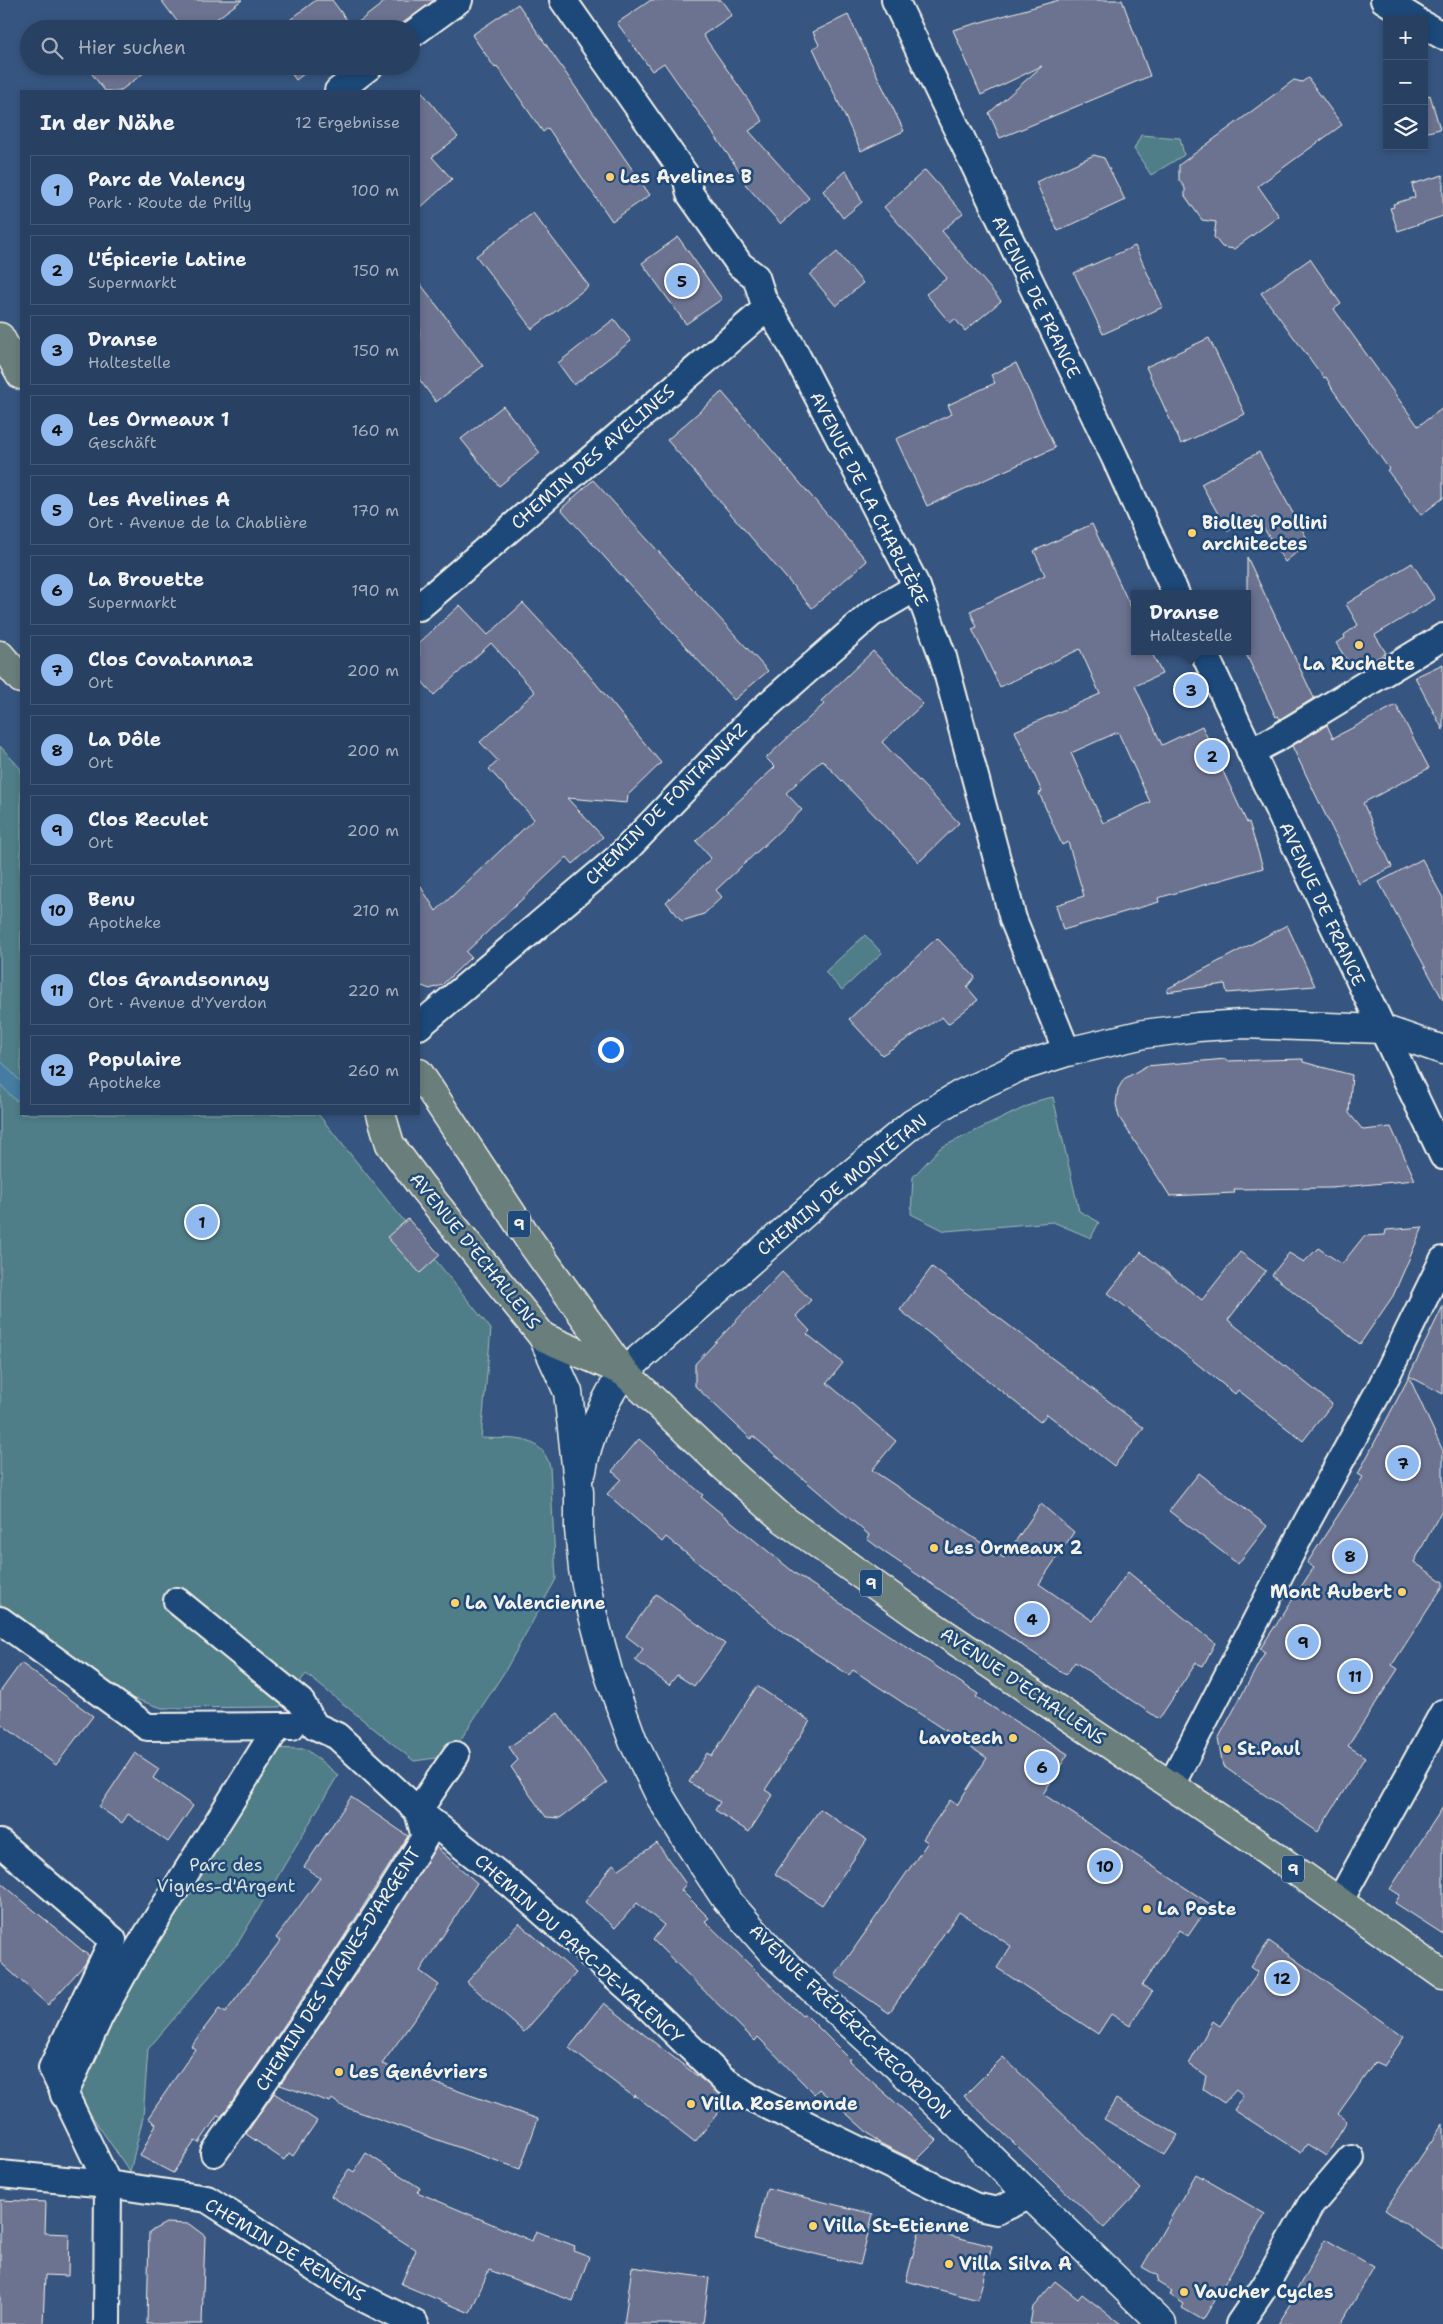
<!DOCTYPE html>
<html lang="de">
<meta charset="utf-8">
<style>
:root{--surface:#284061;--page:#304767;--text:#f1f3f6;--muted:#a5afbd;--line:#445976;--accent:#90b9f0}
body{margin:0;font-family:"Shantell Sans",sans-serif;background:var(--page);color:var(--text)}
.controls{position:absolute;right:15px;top:15px;display:grid;overflow:hidden;border-radius:0px;box-shadow:0 2px 8px #0003}
.controls button{width:45px;height:45px;display:grid;place-items:center;padding:0;border:0;border-bottom:1px solid var(--line);background:var(--surface);color:var(--text);font:25px sans-serif}
.you{position:absolute;left:610px;top:1049px;width:18px;height:18px;margin:-12px;border:4px solid #fff;border-radius:50%;background:#1a73e8;box-shadow:0 0 0 8px #1a73e833}
.badge{display:grid;place-items:center;width:32px;height:32px;border-radius:50%;background:var(--accent);color:#111;font-size:16px;font-weight:700}
.pin{position:absolute;translate:-50% -50%;border:2px solid #fff;box-shadow:0 1px 5px #0006}
.popup{position:absolute;left:1131px;top:590px;width:120px;height:65px;box-sizing:border-box;display:grid;place-content:center;border-radius:0px;background:var(--surface);filter:drop-shadow(0 1px 4px #0005);font-size:16px;white-space:nowrap;color:var(--muted)}
.popup b{font-size:19px;color:var(--text)}
.popup::after{content:'';position:absolute;left:50%;top:100%;margin-left:-10px;border:10px solid transparent;border-top-color:var(--surface)}
.list{margin:0;padding:0;list-style:none}
h2{display:flex;justify-content:space-between;align-items:center;height:65px;margin:0;padding:0 20px;font-size:21px}
h2 small{font-size:16px;font-weight:400;color:var(--muted)}
.list li{display:grid;grid-template-columns:32px 1fr auto;gap:15px;align-items:center;box-sizing:border-box;height:70px;margin:0 10px 10px;padding:0 10px;border:1px solid var(--line);border-radius:0px}
.list b{display:block;font-size:19px;white-space:nowrap}
.list p{margin:0;font-size:16px;white-space:nowrap;color:var(--muted)}
.list em{font-size:16px;font-style:normal;color:var(--muted)}
.icon{flex:none;width:28px;height:28px;fill:none;stroke:currentColor;stroke-width:2;stroke-linecap:round;stroke-linejoin:round}
.map{position:relative;flex:none;width:1443px;height:2324px;overflow:hidden}
.search{position:absolute;background:var(--surface);box-shadow:0 2px 8px #0003;left:20px;top:20px;width:400px;height:55px;display:flex;align-items:center;gap:12px;box-sizing:border-box;padding:0 18px;border-radius:28px;color:var(--muted);font-size:19px}
.panel{position:absolute;background:var(--surface);box-shadow:0 2px 8px #0003;left:20px;top:90px;width:400px;height:1025px;border-radius:0px}
.map>svg:first-child{display:block}
.green{fill:#507e88;stroke:#a2b8b8}
.water{fill:#457ca1;stroke:#8babbd}
.building{fill:#6c7390;stroke:#f4f1e8;fill-rule:evenodd}
.lines{fill:none;stroke-linecap:round;stroke-linejoin:round}
.street-casing{stroke:#f4f1e8;stroke-width:30}
.secondary-casing{stroke:#f4f1e8;stroke-width:31}
.primary-casing{stroke:#f4f1e8;stroke-width:31}
.street{stroke:#1f4a7a;stroke-width:26}
.secondary{stroke:#1f4a7a;stroke-width:28}
.primary{stroke:#6b7f7c;stroke-width:28}
.poi-dot{fill:#ffd166;stroke:#1f4a7a;stroke-width:2}
.labels{text-anchor:middle;dominant-baseline:central;stroke-width:5;stroke-linejoin:round;paint-order:stroke}
.shield{fill:#1f4a7a;stroke:#b4bfc7;stroke-width:1}
.shield-label{font-size:16px;font-weight:bold;fill:#f4f1e8}
.poi-label{font-size:18px;font-weight:bold;fill:#f4f1e8;stroke:#1f4a7a;text-anchor:start}
.street-label{font-size:18px;fill:#f4f1e8;stroke:#1f4a7a}
.park-label{font-size:18px;fill:#dbe0da;stroke:#1f4a7a}
</style>
<div class="map">
<svg width="1443" height="2324" viewBox="0 0 1443 2324">
<rect width="100%" height="100%" fill="#365681"/>
<filter id="ink" filterUnits="userSpaceOnUse"><feTurbulence type="fractalNoise" baseFrequency=".02" numOctaves="2"/><feDisplacementMap in="SourceGraphic" scale="10" xChannelSelector="R" yChannelSelector="G"/><feConvolveMatrix kernelMatrix="1 2 1 2 8 2 1 2 1" color-interpolation-filters="sRGB"/></filter>
<g filter="url(#ink)">
<g class="green">
<polygon points="1141,135 1180,138 1184,155 1151,175 1134,149"/>
<path d="M0,746L21,769V1114H318L491,1329L481,1438C510,1440 541,1432 550,1467L556,1579L505,1671L450,1756L414,1761L306,1674L280,1707L162,1708L132,1698L0,1604Z"/>
<polygon points="865,935 882,953 842,990 825,972"/>
<polygon points="1053,1097 1079,1211 1099,1222 1091,1238 1053,1222 945,1231 911,1214 913,1177 940,1148 1040,1100"/>
<polygon points="254,1748 306,1749 338,1775 238,1943 148,2049 143,2117 130,2172 65,2077"/>
</g>
<polygon class="water" points="0,1060 21,1082 21,1096 16,1101 0,1084"/>
<g class="building">
<polygon points="161,0 242,0 203,29 183,29"/>
<polygon points="316,0 332,0 352,27 387,0 434,0 397,29 278,29"/>
<polygon points="651,0 721,0 732,15 703,35 763,121 749,131 809,198 781,224 745,184 747,182 664,63 652,71 617,23"/>
<polygon points="1059,0 1122,0 1150,76 1000,138 989,113 1042,66 981,95 953,30"/>
<polygon points="518,4 650,195 612,221 548,128 543,132 497,66 495,68 472,35"/>
<polygon points="848,15 904,131 861,151 813,48 819,45 813,32"/>
<polygon points="86,66 141,66 145,72 120,91 105,91"/>
<polygon points="286,66 314,66 296,80"/>
<polygon points="1308,78 1342,125 1258,186 1279,216 1234,249 1222,247 1214,237 1216,222 1202,220 1185,196 1185,188 1179,180 1179,165 1294,80 1302,82"/>
<polygon points="419,88 458,137 432,157 452,179 419,209"/>
<polygon points="1430,95 1440,129 1424,133 1424,97"/>
<polygon points="1094,155 1104,158 1125,200 1058,231 1036,182"/>
<polygon points="846,170 862,202 843,218 823,191"/>
<polygon points="925,170 963,213 942,231 1001,301 965,331 955,319 950,323 926,294 947,278 884,207"/>
<polygon points="1443,175 1443,216 1398,231 1390,208 1394,207 1393,204 1415,197 1412,184"/>
<polygon points="533,213 589,286 532,329 476,256"/>
<polygon points="678,237 722,299 686,324 642,263"/>
<polygon points="1135,246 1163,307 1103,334 1074,273"/>
<polygon points="837,252 863,283 836,306 810,275"/>
<polygon points="1310,259 1341,304 1334,309 1418,426 1443,408 1443,498 1421,515 1387,470 1389,469 1333,390 1326,377 1324,378 1261,293"/>
<polygon points="419,282 483,366 436,402 419,379"/>
<polygon points="614,319 631,341 574,385 558,363"/>
<polygon points="1209,338 1245,414 1181,444 1146,367"/>
<polygon points="1016,363 1055,448 927,506 896,439 952,414 948,405 995,383 991,375"/>
<polygon points="722,392 867,561 812,608 667,440"/>
<polygon points="503,406 540,453 499,486 461,439"/>
<polygon points="1259,452 1309,542 1285,562 1256,516 1228,531 1201,484"/>
<polygon points="593,480 768,671 734,700 561,509"/>
<path d="M1092,524L1135,616V651H1151L1162,674L1135,686L1162,745L1202,726L1247,823L1249,822L1263,868L1158,898L1159,902L1063,930L1056,905L1084,896L1068,842L1062,845L1039,793L1042,792L1015,731L1100,694L1080,649L1000,687L972,629L977,627L970,611L1045,575L1034,551ZM1118,732L1150,802L1103,823L1071,753Z"/>
<polygon points="1247,557 1314,698 1280,719 1278,716 1276,717 1247,656"/>
<polygon points="1412,563 1435,599 1375,635 1386,653 1367,664 1363,658 1350,665 1336,643 1345,638 1344,635 1358,625 1346,604"/>
<polygon points="523,603 579,663 661,763 628,795 627,803 567,798 603,837 573,864 567,857 466,952 471,957 442,985 430,989 419,985 419,884 436,911 534,819 489,769 498,761 480,742 535,692 491,643 434,695 419,678 419,643 460,605 488,635"/>
<polygon points="873,651 923,704 882,742 959,823 919,862 822,760 786,793 802,810 716,890 722,897 704,914 682,921 666,902 711,858 696,841 775,767 766,758 824,704 821,701"/>
<polygon points="1443,664 1443,730 1415,677"/>
<polygon points="1396,705 1429,768 1363,803 1392,867 1359,884 1292,746 1327,725 1333,738"/>
<polygon points="1422,859 1443,898 1443,1000 1379,882"/>
<polygon points="1287,925 1315,986 1227,993 1225,984 1167,992 1167,989"/>
<polygon points="937,938 975,977 967,987 978,1000 948,1024 942,1017 882,1055 849,1019"/>
<polygon points="1226,1059 1226,1061 1303,1059 1303,1062 1352,1075 1349,1113 1363,1130 1391,1127 1415,1180 1331,1188 1234,1189 1235,1193 1170,1196 1119,1117 1116,1104 1118,1089 1124,1079 1146,1066"/>
<polygon points="408,1219 440,1255 420,1273 387,1237"/>
<polygon points="1423,1227 1393,1296 1360,1344 1272,1275 1289,1253 1304,1262 1318,1248 1342,1264 1364,1236 1385,1235 1386,1230"/>
<polygon points="1141,1252 1202,1300 1240,1252 1266,1271 1228,1320 1332,1404 1303,1441 1238,1390 1235,1394 1108,1293"/>
<polygon points="932,1267 1144,1428 1114,1466 1047,1414 1040,1422 900,1310"/>
<polygon points="782,1272 811,1300 796,1316 810,1331 807,1334 843,1363 827,1383 896,1441 872,1470 1004,1558 1041,1504 1074,1532 1039,1584 1093,1621 1128,1572 1215,1643 1203,1666 1196,1663 1159,1719 1075,1662 1066,1675 884,1552 867,1539 869,1535 753,1436 751,1439 695,1386 695,1364"/>
<polygon points="1443,1306 1443,1394 1409,1376"/>
<polygon points="1409,1377 1443,1451 1443,1508 1414,1562 1443,1582 1443,1586 1392,1665 1398,1669 1348,1746 1365,1757 1318,1832 1223,1766 1218,1739 1265,1652 1260,1649 1314,1567 1307,1563 1363,1477 1358,1474"/>
<polygon points="639,1439 703,1495 701,1497 796,1574 978,1694 976,1697 1068,1754 1043,1794 1210,1904 1188,1936 1179,1930 1142,1985 1152,1992 1130,2026 1111,2014 1098,2034 997,1968 1011,1946 959,1912 889,2013 835,1976 928,1842 923,1839 950,1800 957,1805 987,1758 853,1670 849,1675 782,1631 666,1537 662,1542 607,1494 621,1479 612,1471"/>
<polygon points="1199,1473 1267,1526 1238,1564 1169,1511"/>
<polygon points="656,1594 725,1644 694,1686 677,1675 669,1685 635,1660 643,1649 626,1636"/>
<polygon points="21,1663 93,1716 56,1765 0,1723 0,1692"/>
<polygon points="757,1686 810,1721 765,1790 773,1795 749,1832 715,1810 720,1802 689,1782 707,1753 712,1756"/>
<polygon points="558,1713 607,1783 560,1818 546,1817 530,1795 511,1767 518,1760 509,1747"/>
<polygon points="135,1753 159,1769 153,1778 193,1806 168,1842 128,1814 122,1823 99,1807"/>
<polygon points="351,1797 408,1836 336,1949 256,2067 221,2117 218,2115 199,2143 195,2141 173,2173 140,2156 156,2124 148,2118 195,2049 191,2046 219,2009 225,2013 280,1941 276,1938 320,1878 304,1867"/>
<polygon points="1443,1807 1443,1934 1395,1903 1400,1895 1390,1889"/>
<polygon points="820,1809 867,1840 822,1905 775,1874"/>
<polygon points="657,1843 686,1884 681,1890 709,1918 705,1921 802,2016 805,2014 850,2059 848,2060 937,2140 916,2161 878,2142 819,2089 814,2094 758,2037 755,2041 653,1940 664,1925 637,1903 615,1928 585,1902 613,1864 619,1869"/>
<polygon points="436,1847 477,1883 420,1971 439,1985 382,2064 538,2119 520,2169 342,2106 332,2099 330,2102 280,2085 361,1966"/>
<polygon points="0,1882 89,1956 85,1964 48,2005 0,1962"/>
<polygon points="519,1923 576,1973 524,2032 467,1982"/>
<polygon points="1269,1941 1404,2037 1384,2066 1375,2062 1338,2114 1347,2122 1326,2156 1307,2144 1301,2153 1234,2110 1243,2096 1236,2090 1224,2103 1203,2089 1206,2076 1189,2064 1213,2021 1220,2026 1258,1972 1251,1967"/>
<polygon points="604,2003 728,2100 695,2142 635,2095 634,2097 569,2048"/>
<polygon points="1003,2057 1141,2189 1104,2228 964,2096"/>
<polygon points="274,2093 317,2121 293,2156 289,2153 284,2160 246,2134"/>
<polygon points="1116,2099 1178,2135 1165,2155 1104,2119"/>
<polygon points="1443,2124 1443,2249 1385,2210"/>
<polygon points="366,2153 420,2188 417,2192 532,2241 536,2231 575,2246 573,2251 589,2257 573,2301 489,2270 470,2313 401,2284 416,2250 331,2196 349,2169 354,2172"/>
<polygon points="1196,2174 1265,2214 1203,2320 1182,2308 1184,2304 1170,2295 1172,2291 1157,2282 1158,2276 1142,2267"/>
<polygon points="767,2188 873,2214 860,2265 754,2239"/>
<polygon points="0,2200 46,2202 45,2233 69,2234 68,2276 45,2275 43,2324 0,2324"/>
<polygon points="166,2223 189,2224 205,2236 202,2324 147,2324 149,2232"/>
<polygon points="920,2228 992,2246 978,2300 906,2281"/>
<polygon points="1325,2239 1374,2267 1341,2324 1278,2324 1295,2298 1293,2297"/>
<polygon points="632,2267 709,2278 703,2324 624,2324"/>
<polygon points="1055,2281 1078,2299 1082,2294 1121,2324 1030,2324 1033,2307"/>
</g>
<g class="lines">
<g class="street-casing">
<g id="street">
<polyline points="563,0 686,176 690,194 740,265 756,277 763,299 791,345 917,587 943,657 1013,919 1067,1052"/>
<polyline points="895,0 1115,458 1176,594"/>
<polyline points="1384,0 1415,19"/>
<polyline points="1424,25 1443,36"/>
<polyline points="411,35 459,0"/>
<polyline points="338,91 370,66"/>
<polyline points="419,607 768,307"/>
<polyline points="1203,651 1443,1156"/>
<polyline points="1250,752 1277,738 1443,637"/>
<polyline points="419,1026 620,856 753,718 871,614 917,587"/>
<polyline points="177,1601 301,1702 315,1726 337,1736 418,1811 512,1885 633,1992 723,2079 752,2098 974,2206 997,2211 1029,2196"/>
<polyline points="0,1620 147,1727 292,1726"/>
<polyline points="1171,1785 1307,1522 1381,1387 1443,1260"/>
<polyline points="0,1843 113,1940 52,2068 108,2184 107,2324"/>
<polyline points="1339,1902 1443,1713"/>
<polyline points="64,2095 99,2018 131,1960 278,1726"/>
<path d="M214,2153C287,2049 359,1946 425,1837L418,1811L456,1755"/>
<polyline points="0,2174 108,2184 207,2199 353,2293 415,2324"/>
<polyline points="1239,2324 1265,2286 1310,2206 1351,2158"/>
</g>
</g>
<g class="secondary-casing">
<g id="secondary">
<polyline points="543,1337 568,1392 579,1492 579,1529 583,1569 590,1604 609,1675 633,1741 661,1798 688,1842 725,1898 774,1954 899,2068 1162,2324"/>
<path d="M582,1471C587,1439 605,1397 624,1372L816,1203L912,1124L961,1094L1017,1068L1067,1052L1144,1034L1198,1027L1243,1024L1382,1029L1443,1050"/>
</g>
</g>
<g class="primary-casing">
<g id="primary">
<polyline points="0,337 21,375"/>
<polyline points="0,655 21,679"/>
<polyline points="419,1073 530,1241 624,1372 721,1464 783,1519 917,1615 1258,1844 1443,1975"/>
<polyline points="381,1114 390,1144 422,1187 543,1337 624,1372"/>
</g>
</g>
<use href="#street" class="street"/>
<use href="#secondary" class="secondary"/>
<use href="#primary" class="primary"/>
</g>
</g>
<g class="poi-dot">
<circle cx="610" cy="177" r="5"/>
<circle cx="1192" cy="533" r="5"/>
<circle cx="1359" cy="645" r="5"/>
<circle cx="934" cy="1548" r="5"/>
<circle cx="1402" cy="1592" r="5"/>
<circle cx="455" cy="1603" r="5"/>
<circle cx="1013" cy="1738" r="5"/>
<circle cx="1227" cy="1749" r="5"/>
<circle cx="1147" cy="1909" r="5"/>
<circle cx="339" cy="2072" r="5"/>
<circle cx="691" cy="2104" r="5"/>
<circle cx="813" cy="2226" r="5"/>
<circle cx="949" cy="2264" r="5"/>
<circle cx="1184" cy="2292" r="5"/>
</g>
<g class="labels">
<g class="shield">
<rect x="508" y="1210.5" width="22" height="27" rx="4"/>
<rect x="860" y="1569.5" width="22" height="27" rx="4"/>
<rect x="1282" y="1855.5" width="22" height="27" rx="4"/>
</g>
<g class="shield-label">
<text x="519" y="1224">9</text>
<text x="871" y="1583">9</text>
<text x="1293" y="1869">9</text>
</g>
<g class="poi-label">
<text x="620" y="177">Les Avelines B</text>
<text x="1202" y="523">Biolley Pollini<tspan x="1202" dy="21">architectes</tspan></text>
<text x="1359" y="664" text-anchor="middle">La Ruchette</text>
<text x="944" y="1548">Les Ormeaux 2</text>
<text x="1392" y="1592" text-anchor="end">Mont Aubert</text>
<text x="465" y="1603">La Valencienne</text>
<text x="1003" y="1738" text-anchor="end">Lavotech</text>
<text x="1237" y="1749">St.Paul</text>
<text x="1157" y="1909">La Poste</text>
<text x="349" y="2072">Les Genévriers</text>
<text x="701" y="2104">Villa Rosemonde</text>
<text x="823" y="2226">Villa St-Etienne</text>
<text x="959" y="2264">Villa Silva A</text>
<text x="1194" y="2292">Vaucher Cycles</text>
</g>
<g class="street-label">
<text transform="translate(1036 297) rotate(64)">AVENUE DE FRANCE</text>
<text transform="translate(593 457) rotate(-41)">CHEMIN DES AVELINES</text>
<text transform="translate(869 499) rotate(63)">AVENUE DE LA CHABLIÈRE</text>
<text transform="translate(666 804) rotate(-45)">CHEMIN DE FONTANNAZ</text>
<text transform="translate(1322 904) rotate(65)">AVENUE DE FRANCE</text>
<text transform="translate(842 1185) rotate(-39)">CHEMIN DE MONTÉTAN</text>
<text transform="translate(475 1251) rotate(51)">AVENUE D'ECHALLENS</text>
<text transform="translate(1023 1686) rotate(34)">AVENUE D'ECHALLENS</text>
<text transform="translate(579 1949) rotate(42)">CHEMIN DU PARC-DE-VALENCY</text>
<text transform="translate(338 1969) rotate(-57)">CHEMIN DES VIGNES-D'ARGENT</text>
<text transform="translate(850 2022) rotate(44)">AVENUE FRÉDÉRIC-RECORDON</text>
<text transform="translate(285 2250) rotate(31)">CHEMIN DE RENENS</text>
</g>
<g class="park-label">
<text x="226" y="1865">Parc des<tspan x="226" dy="21">Vignes-d'Argent</tspan></text>
</g>
</g>
</svg>
<div class="controls">
<button>+</button>
<button>−</button>
<button><svg class="icon" aria-label="layers" viewBox="0 0 24 24"><path d="M12 4l9 5-9 5-9-5zM3 14l9 5 9-5"/></svg></button>
</div>
<div class="you"></div>
<div class="pin badge" style="left:202px;top:1222px">1</div>
<div class="pin badge" style="left:1212px;top:756px">2</div>
<div class="pin badge" style="left:1191px;top:690px">3</div>
<div class="popup"><b>Dranse</b>Haltestelle</div>
<div class="pin badge" style="left:1032px;top:1619px">4</div>
<div class="pin badge" style="left:682px;top:281px">5</div>
<div class="pin badge" style="left:1042px;top:1767px">6</div>
<div class="pin badge" style="left:1403px;top:1463px">7</div>
<div class="pin badge" style="left:1350px;top:1556px">8</div>
<div class="pin badge" style="left:1303px;top:1642px">9</div>
<div class="pin badge" style="left:1105px;top:1866px">10</div>
<div class="pin badge" style="left:1355px;top:1676px">11</div>
<div class="pin badge" style="left:1282px;top:1978px">12</div>
<div class="search"><svg class="icon" aria-label="search" viewBox="0 0 24 24"><circle cx="10" cy="10" r="6"/><path d="M15 15l6 6"/></svg>Hier suchen</div>
<section class="panel">
<h2>In der Nähe<small>12 Ergebnisse</small></h2>
<ul class="list">
<li><span class="badge">1</span><div><b>Parc de Valency</b><p>Park · Route de Prilly</p></div><em>100 m</em></li>
<li><span class="badge">2</span><div><b>L'Épicerie Latine</b><p>Supermarkt</p></div><em>150 m</em></li>
<li><span class="badge">3</span><div><b>Dranse</b><p>Haltestelle</p></div><em>150 m</em></li>
<li><span class="badge">4</span><div><b>Les Ormeaux 1</b><p>Geschäft</p></div><em>160 m</em></li>
<li><span class="badge">5</span><div><b>Les Avelines A</b><p>Ort · Avenue de la Chablière</p></div><em>170 m</em></li>
<li><span class="badge">6</span><div><b>La Brouette</b><p>Supermarkt</p></div><em>190 m</em></li>
<li><span class="badge">7</span><div><b>Clos Covatannaz</b><p>Ort</p></div><em>200 m</em></li>
<li><span class="badge">8</span><div><b>La Dôle</b><p>Ort</p></div><em>200 m</em></li>
<li><span class="badge">9</span><div><b>Clos Reculet</b><p>Ort</p></div><em>200 m</em></li>
<li><span class="badge">10</span><div><b>Benu</b><p>Apotheke</p></div><em>210 m</em></li>
<li><span class="badge">11</span><div><b>Clos Grandsonnay</b><p>Ort · Avenue d'Yverdon</p></div><em>220 m</em></li>
<li><span class="badge">12</span><div><b>Populaire</b><p>Apotheke</p></div><em>260 m</em></li>
</ul>
</section>
</div>
